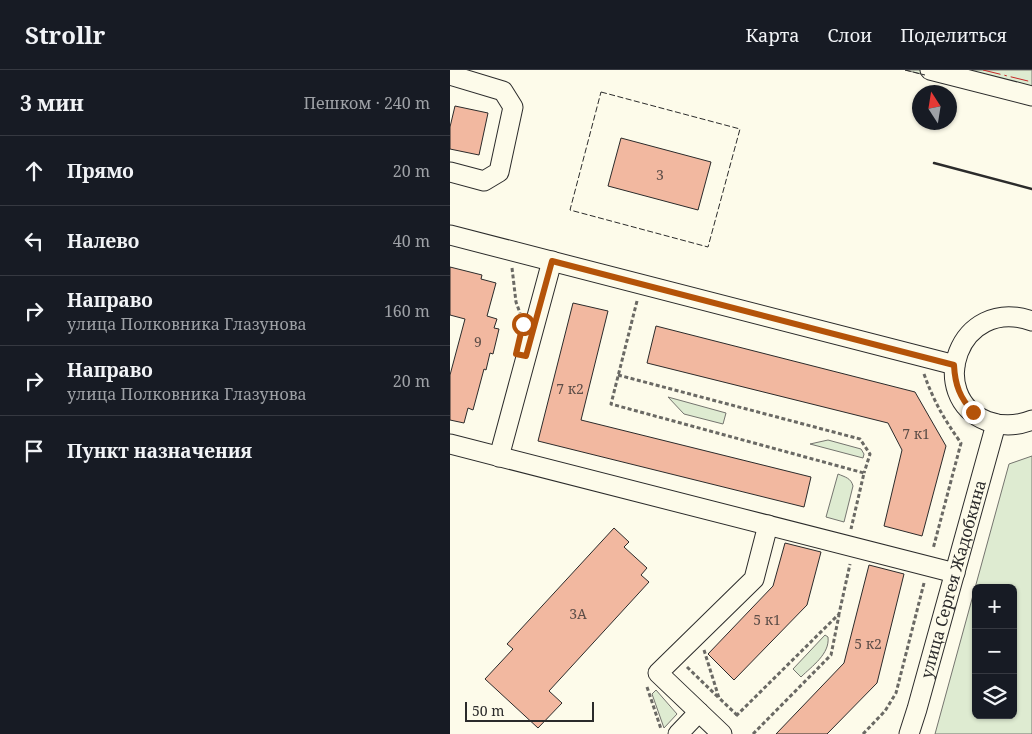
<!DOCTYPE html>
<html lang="ru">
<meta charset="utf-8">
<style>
:root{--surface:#171b24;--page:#242831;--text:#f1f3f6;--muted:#9ea1a6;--line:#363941}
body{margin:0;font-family:"Noto Serif",serif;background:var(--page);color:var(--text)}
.controls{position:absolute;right:15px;bottom:15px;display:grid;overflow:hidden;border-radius:8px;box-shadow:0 1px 4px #0004}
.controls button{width:45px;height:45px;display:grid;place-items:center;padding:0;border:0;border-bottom:1px solid var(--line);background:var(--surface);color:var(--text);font:25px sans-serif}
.compass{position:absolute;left:462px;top:15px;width:45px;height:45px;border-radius:50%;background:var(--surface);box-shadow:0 1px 4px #0004;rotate:348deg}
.scale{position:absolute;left:15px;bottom:12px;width:129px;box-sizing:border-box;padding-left:5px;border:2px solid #2b2b2b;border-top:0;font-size:14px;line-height:18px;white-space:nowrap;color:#2b2b2b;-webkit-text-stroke:4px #fdfbea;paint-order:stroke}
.stop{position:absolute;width:15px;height:15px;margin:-11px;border:4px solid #b45309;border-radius:50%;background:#fff}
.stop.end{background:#b45309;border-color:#fff;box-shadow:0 1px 5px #0008}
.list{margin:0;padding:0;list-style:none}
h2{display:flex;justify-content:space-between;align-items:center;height:65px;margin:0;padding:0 20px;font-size:21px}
h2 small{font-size:16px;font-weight:400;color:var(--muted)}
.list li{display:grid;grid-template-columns:32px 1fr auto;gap:15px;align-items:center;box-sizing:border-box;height:70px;padding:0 20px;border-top:1px solid var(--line)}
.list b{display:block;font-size:19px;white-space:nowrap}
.list p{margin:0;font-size:16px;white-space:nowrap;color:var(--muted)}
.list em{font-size:16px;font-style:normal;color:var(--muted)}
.icon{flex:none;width:28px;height:28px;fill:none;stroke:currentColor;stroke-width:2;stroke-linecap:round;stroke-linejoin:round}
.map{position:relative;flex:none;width:582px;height:664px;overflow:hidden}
header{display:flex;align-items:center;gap:30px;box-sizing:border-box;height:70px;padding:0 25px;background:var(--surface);border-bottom:1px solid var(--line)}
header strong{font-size:24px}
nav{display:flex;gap:28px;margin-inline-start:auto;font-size:18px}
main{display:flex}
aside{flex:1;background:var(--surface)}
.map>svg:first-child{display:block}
.green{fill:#deebd1;stroke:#74746e;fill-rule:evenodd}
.building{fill:#f2b8a0;stroke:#2b2b2b}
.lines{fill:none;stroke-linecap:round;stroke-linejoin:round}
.minor-casing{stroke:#2b2b2b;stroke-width:21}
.path{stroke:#6a6964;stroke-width:3;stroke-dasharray:4 2.5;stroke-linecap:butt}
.minor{stroke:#fdfbea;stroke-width:19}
.fence{stroke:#2b2b2b;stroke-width:1;stroke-dasharray:6 2.5;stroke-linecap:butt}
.wall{stroke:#2b2b2b;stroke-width:2.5}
.power{stroke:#c62828;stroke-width:1;stroke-dasharray:18 4 2.5 4;stroke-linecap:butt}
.route{stroke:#b45309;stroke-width:6}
.labels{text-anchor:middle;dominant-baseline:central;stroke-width:4;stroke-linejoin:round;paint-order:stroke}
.number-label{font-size:14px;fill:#5d4e48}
.street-label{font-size:16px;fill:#2b2b2b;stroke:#fdfbea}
</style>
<header>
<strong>Strollr</strong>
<nav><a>Карта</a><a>Слои</a><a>Поделиться</a></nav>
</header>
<main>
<aside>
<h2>3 мин<small>Пешком · 240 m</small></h2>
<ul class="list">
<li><svg class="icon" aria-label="ahead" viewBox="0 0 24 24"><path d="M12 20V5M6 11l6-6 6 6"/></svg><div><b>Прямо</b></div><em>20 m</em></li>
<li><svg class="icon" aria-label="left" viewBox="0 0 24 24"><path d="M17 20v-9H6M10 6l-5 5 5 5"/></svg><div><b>Налево</b></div><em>40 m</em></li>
<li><svg class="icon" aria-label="right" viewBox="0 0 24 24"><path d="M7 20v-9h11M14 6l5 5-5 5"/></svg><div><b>Направо</b><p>улица Полковника Глазунова</p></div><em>160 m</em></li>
<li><svg class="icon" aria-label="right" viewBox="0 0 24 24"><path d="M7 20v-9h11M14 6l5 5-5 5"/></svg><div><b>Направо</b><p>улица Полковника Глазунова</p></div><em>20 m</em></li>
<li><svg class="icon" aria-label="arrive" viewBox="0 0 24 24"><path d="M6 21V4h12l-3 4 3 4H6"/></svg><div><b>Пункт назначения</b></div></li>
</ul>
</aside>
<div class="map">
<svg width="582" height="664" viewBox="0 0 582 664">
<rect width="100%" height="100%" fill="#fdfbea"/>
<g class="green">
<polygon points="455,0 582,0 582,32"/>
<polygon points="218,327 276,343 273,354 234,344"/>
<polygon points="378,370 411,379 414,384 413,388 360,374"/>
<path d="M582,386V664H485L559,394ZM526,518H563V645H526Z"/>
<path d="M388,404C395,407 401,408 403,416L394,452L376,447Z"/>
<path d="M375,565L378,567C380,584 362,596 351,607L343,599Z"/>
<polygon points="206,620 227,644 214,658 202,624"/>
</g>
<g class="building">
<polygon points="5,36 38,43 29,85 0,79 0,57"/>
<polygon points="171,68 261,92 248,140 158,116"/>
<polygon points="0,197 32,205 31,209 46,213 37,246 47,249 44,258 49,259 43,284 40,283 36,300 34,299 23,340 18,338 14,353 0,350 0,305 15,249 0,245"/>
<polygon points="123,233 158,241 131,350 361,407 354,437 88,371"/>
<polygon points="206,256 465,322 496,376 472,466 434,456 452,380 438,353 197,293"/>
<polygon points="164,458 179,472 174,477 197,498 191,505 199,512 99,621 112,633 88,658 35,609 63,579 57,574"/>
<polygon points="335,473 371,482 357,535 284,610 258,584 323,516"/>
<polygon points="419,495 454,504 427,613 377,664 326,664 394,593"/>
</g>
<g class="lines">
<g class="minor-casing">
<g id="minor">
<polyline points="480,0 582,26"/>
<polyline points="0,5 53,21 63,37 49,102 34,111 0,102"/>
<polyline points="0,165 505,295"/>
<path d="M582,251C508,225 475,327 537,351C553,357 567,356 582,350"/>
<polyline points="0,374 505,503"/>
<polyline points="49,387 102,191"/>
<polyline points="228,664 249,642"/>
<polyline points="272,664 208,603 304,509 318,455"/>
<path id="s1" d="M459,664L467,639L546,354"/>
</g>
</g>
<g class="path">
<polyline points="62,198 66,232 70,243"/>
<polyline points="187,231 161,334 414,403 401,459"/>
<path d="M474,304C484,332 494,349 511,373L483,479"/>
<polyline points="168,305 410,369 420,384 414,403"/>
<polyline points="254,580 269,628 287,645"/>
<polyline points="237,597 269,628"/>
<polyline points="197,617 211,659"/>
<polyline points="286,646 389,544 400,494"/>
<polyline points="303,664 381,585 389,545"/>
<polyline points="413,664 435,641 446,623 474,513"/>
</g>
<use href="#minor" class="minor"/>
<g class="fence">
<polyline points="455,0 475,5"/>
<polygon points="151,22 290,59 258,177 120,140"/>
</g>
<polyline class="wall" points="484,93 582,119"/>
<polyline class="power" points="533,0 582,12"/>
</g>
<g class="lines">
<path class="route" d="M73,254L66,284L76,286L102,191L504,295C505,315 510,328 523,342"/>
</g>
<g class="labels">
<g class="number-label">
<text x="210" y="104">3</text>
<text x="28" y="271">9</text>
<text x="120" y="318">7 к2</text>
<text x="466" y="363">7 к1</text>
<text x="128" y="543">3А</text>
<text x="317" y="549">5 к1</text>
<text x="418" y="573">5 к2</text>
</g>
<g class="street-label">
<text stroke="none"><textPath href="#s1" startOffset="161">улица Сергея Жадобкина</textPath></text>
</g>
</g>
</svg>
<div class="controls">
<button>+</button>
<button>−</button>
<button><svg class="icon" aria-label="layers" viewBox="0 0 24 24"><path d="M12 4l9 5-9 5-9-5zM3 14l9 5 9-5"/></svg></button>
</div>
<svg class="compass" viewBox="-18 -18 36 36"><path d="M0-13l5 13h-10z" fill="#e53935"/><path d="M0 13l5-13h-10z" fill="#9ea1a6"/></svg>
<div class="scale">50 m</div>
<div class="stop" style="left:73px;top:254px"></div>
<div class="stop end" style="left:523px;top:342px"></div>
</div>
</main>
